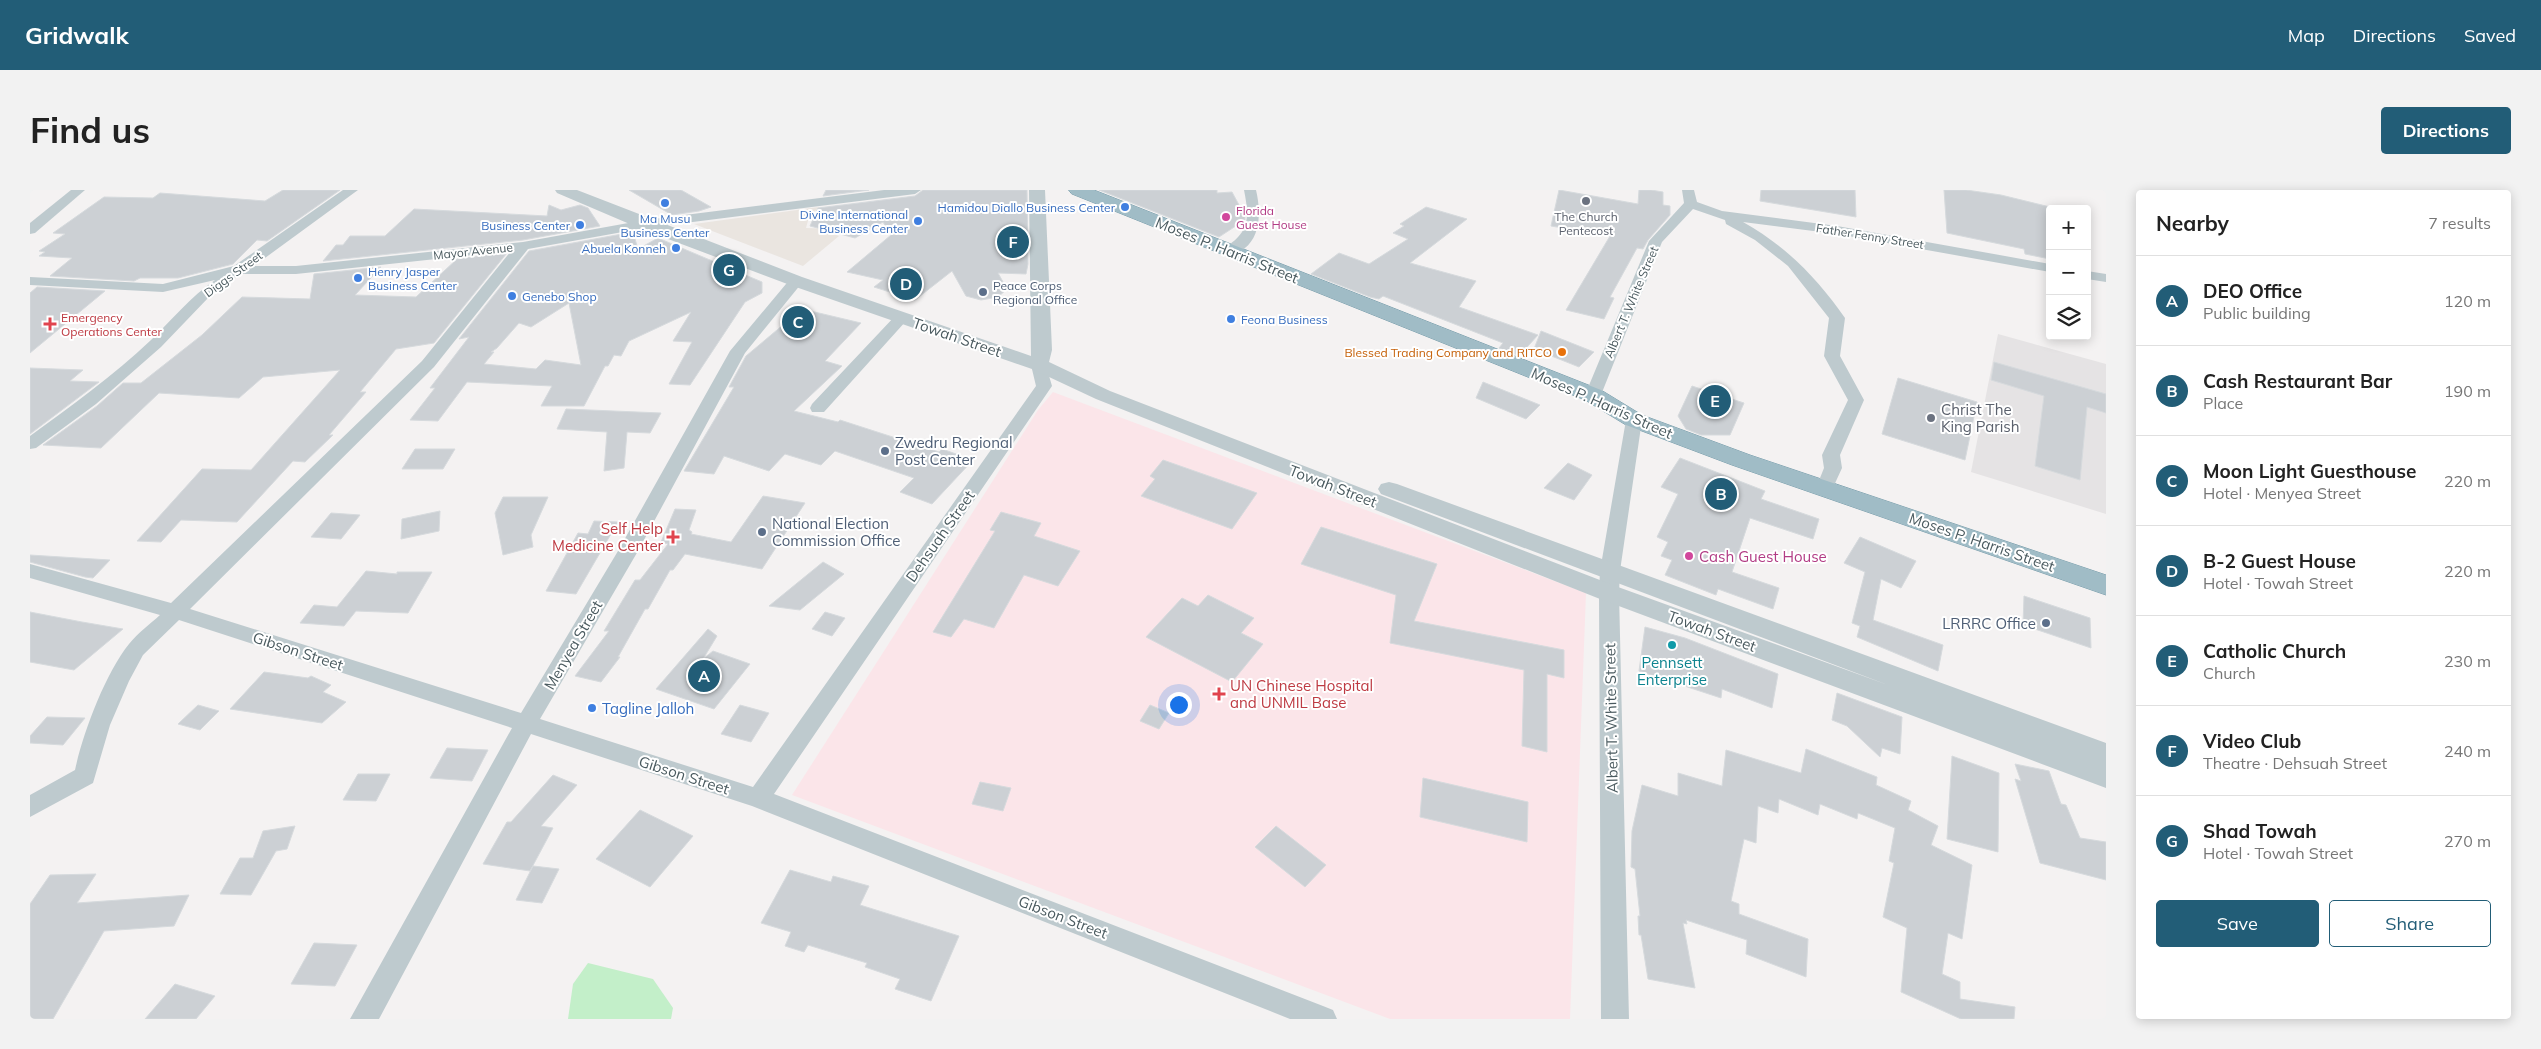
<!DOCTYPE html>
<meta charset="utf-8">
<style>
:root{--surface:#fff;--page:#f2f2f2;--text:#222;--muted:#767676;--line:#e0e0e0;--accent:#225d77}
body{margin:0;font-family:Mulish,sans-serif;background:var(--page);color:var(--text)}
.controls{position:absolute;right:15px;top:15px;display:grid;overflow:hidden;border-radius:5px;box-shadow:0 2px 12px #0003}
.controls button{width:45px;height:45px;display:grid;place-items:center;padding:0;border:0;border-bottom:1px solid var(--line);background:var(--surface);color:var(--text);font:25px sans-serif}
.you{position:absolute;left:1148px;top:514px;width:18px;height:18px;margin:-12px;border:4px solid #fff;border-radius:50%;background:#1a73e8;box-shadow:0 0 0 8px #1a73e833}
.badge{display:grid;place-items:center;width:32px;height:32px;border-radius:50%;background:var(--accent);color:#fff;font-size:16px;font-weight:700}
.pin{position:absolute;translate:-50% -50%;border:2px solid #fff;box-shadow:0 1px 5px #0006}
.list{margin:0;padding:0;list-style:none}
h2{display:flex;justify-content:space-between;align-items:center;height:65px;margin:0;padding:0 20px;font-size:21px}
h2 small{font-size:16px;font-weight:400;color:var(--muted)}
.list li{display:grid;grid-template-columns:32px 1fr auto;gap:15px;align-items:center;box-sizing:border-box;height:90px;padding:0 20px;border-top:1px solid var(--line)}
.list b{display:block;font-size:19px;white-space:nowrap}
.list p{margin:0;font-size:16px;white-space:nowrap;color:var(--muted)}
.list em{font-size:16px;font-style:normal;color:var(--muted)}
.actions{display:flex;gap:10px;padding:15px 20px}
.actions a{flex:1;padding:11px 0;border:1px solid var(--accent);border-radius:5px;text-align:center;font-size:18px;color:var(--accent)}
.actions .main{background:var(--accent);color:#fff}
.icon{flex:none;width:28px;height:28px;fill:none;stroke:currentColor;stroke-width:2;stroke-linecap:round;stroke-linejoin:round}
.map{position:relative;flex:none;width:2076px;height:829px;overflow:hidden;border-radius:5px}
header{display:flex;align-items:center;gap:30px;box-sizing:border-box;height:70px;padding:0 25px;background:var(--accent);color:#fff}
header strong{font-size:24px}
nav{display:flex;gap:28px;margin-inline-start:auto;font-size:18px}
.intro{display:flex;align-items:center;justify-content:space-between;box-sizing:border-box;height:120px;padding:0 30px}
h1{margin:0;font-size:35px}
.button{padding:12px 22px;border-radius:5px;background:var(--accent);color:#fff;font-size:18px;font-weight:700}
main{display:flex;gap:30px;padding:0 30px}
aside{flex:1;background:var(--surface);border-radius:5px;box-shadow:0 2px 12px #0003}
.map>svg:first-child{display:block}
.commercial{fill:#eae5e0}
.education{fill:#e5e3e4}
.medical{fill:#fbe5e9}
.green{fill:#c3efc9}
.building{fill:#ccd0d4;stroke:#d6dadd;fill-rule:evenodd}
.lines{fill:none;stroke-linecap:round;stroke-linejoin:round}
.trunk-casing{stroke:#779caa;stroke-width:1}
.minor{fill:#becace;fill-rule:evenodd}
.tertiary{fill:#becace;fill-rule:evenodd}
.trunk{fill:#a0bcc6;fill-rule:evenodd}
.worship-dot{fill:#6b7280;stroke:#fff;stroke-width:2}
.shop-dot{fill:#3f7fe0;stroke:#fff;stroke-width:2}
.hotel-dot{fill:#d1479c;stroke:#fff;stroke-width:2}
.service-dot{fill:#5c6f8a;stroke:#fff;stroke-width:2}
.health-dot{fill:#e0444e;stroke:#fff;stroke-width:2}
.food-dot{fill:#e8710a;stroke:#fff;stroke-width:2}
.culture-dot{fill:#0f9aa8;stroke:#fff;stroke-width:2}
.labels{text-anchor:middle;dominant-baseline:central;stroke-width:4;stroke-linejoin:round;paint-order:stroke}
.far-shop-label{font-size:12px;fill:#366cbe;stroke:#fff;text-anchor:end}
.far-hotel-label{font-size:12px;fill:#b23c85;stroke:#fff;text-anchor:start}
.far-worship-label{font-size:12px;fill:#5b616d;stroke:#fff}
.far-street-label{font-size:12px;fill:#4a5a5f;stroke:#fff}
.far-service-label{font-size:12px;fill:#4e5e75;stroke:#fff;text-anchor:start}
.far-health-label{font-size:12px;fill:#be3a42;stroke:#fff;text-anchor:start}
.far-food-label{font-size:12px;fill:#c56008;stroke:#fff;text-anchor:end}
.street-label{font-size:15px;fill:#4a5a5f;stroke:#fff}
.worship-label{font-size:15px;fill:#5b616d;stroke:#fff;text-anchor:start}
.service-label{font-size:15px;fill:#4e5e75;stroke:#fff;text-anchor:start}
.health-label{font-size:15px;fill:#be3a42;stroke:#fff;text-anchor:end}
.hotel-label{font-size:15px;fill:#b23c85;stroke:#fff;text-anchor:start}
.culture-label{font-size:15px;fill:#0d838f;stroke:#fff}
.shop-label{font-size:15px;fill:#366cbe;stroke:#fff;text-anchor:start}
</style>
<header>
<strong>Gridwalk</strong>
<nav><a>Map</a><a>Directions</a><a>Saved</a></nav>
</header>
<div class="intro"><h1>Find us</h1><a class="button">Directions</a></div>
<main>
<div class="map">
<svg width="2076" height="829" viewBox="0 0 2076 829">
<rect width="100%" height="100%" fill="#f4f2f2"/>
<polygon class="commercial" points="789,17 779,27 776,38 809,39 804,44 809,46 773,76 664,34"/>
<polygon class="education" points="1968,144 2076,174 2076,324 1941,282"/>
<polygon class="medical" points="1023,202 1556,403 1540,829 1360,829 762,605 1008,220"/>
<polygon class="green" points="558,773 623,789 643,818 641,829 538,829 543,794"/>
<g class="building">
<polygon points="253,0 310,0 237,51 227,50 203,74 148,88 110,88 104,91 20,86 42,68 9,66 15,62 9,61 35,44 23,43 74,7 123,8 130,3 235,11"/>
<polygon points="599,0 651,0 681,17 669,21 642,25"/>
<polygon points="796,0 839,0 793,6"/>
<polygon points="893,0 997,0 998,74 996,84 968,83 977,99 968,107 951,110 936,106 922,81 885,110 844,97 853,90 817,82 861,45 853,32 825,48 780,36 788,18 885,6"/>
<polygon points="1069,0 1187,0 1187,3 1202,2 1215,26 1215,30 1189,47"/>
<polygon points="1529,0 1608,14 1609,0 1621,0 1633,2 1633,15 1640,16 1640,25 1618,50 1613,59 1607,58 1580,107 1584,108 1574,129 1536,120 1580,46 1521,36"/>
<polygon points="1731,0 1825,0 1826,27 1730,11"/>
<polygon points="1914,0 1936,0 1971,5 2020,17 2020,69 1995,64 1994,59 1917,43"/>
<polygon points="519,15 531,20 550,15 558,18 570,36 493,50 293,71 306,55 313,55 320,46 355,46 384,19 517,26"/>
<polygon points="1396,17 1437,29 1380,73 1446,91 1429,117 1508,145 1489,166 1469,158 1473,153 1353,106 1349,109 1340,107 1281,84 1309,63 1339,74 1378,49 1363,43 1374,36 1370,34"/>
<path d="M603,42L608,59L628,48L732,92V103L715,112L660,195L639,194L662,152L643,151L661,122L599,151L591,166L584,165L578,176H575L554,216H511L522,196L437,192L408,231L380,230L405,198H400L439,147L429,149L499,61ZM539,113L551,175L515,170L506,179L454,174L464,162H461L467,158L489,133L501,137Z"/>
<polygon points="477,63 404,153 366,159 330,202 336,202 299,245 303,245 275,272 263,271 207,332 151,330 131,352 107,351 172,279 221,280 310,180 233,187 209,208 129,203 71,258 13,255 67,216 93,193 111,193 172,145 212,107 280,109 284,84 351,77 325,105 386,107 427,69"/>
<polygon points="7,97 75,101 0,163 0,103"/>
<polygon points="772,119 831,133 795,171 812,176 764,221 808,232 810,230 909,262 912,259 943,270 902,314 870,302 884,288 805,261 791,275 755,264 739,281 694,266 684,284 654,281 704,197 699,197 716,166"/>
<polygon points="1511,141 1564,162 1549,177 1504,159"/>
<polygon points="1964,172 2076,204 2076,223 2057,217 2050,290 2005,276 2014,206 1961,190"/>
<polygon points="0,178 53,180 40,191 69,192 0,244"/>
<polygon points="1868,188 1947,212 1935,270 1852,244"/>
<polygon points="1453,192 1510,215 1496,229 1446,208"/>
<polygon points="1662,196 1714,213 1700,245 1671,245 1656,239 1648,226"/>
<polygon points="536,219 631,223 620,243 597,242 594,278 574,281 577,242 527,239"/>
<polygon points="385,259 425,259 413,279 372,279"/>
<polygon points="1650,268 1735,301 1731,309 1789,329 1783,349 1720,328 1702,382 1749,398 1743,419 1688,399 1686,405 1635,385 1642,370 1631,366 1638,352 1627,347 1648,304 1631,297"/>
<polygon points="1133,270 1227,303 1202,339 1111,306 1125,289 1120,286"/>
<polygon points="1538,273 1562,285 1544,310 1514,298"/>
<polygon points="733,306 775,313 732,379 655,364 643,380 640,380 618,419 615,419 588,467 590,467 571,492 545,486 579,441 574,441 605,390 610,390 638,354 631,352 645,319 666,320 659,340 662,342 661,344 701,352"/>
<polygon points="473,307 518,307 501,345 503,357 473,365 465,323"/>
<polygon points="410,321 409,341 371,349 372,329"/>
<polygon points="971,322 1011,333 1004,346 1050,361 1028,396 994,385 964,438 934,429 921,447 903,442 965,341 960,340"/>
<polygon points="301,323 330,325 311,349 281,347"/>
<polygon points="564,331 588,332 546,404 516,401 548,343 558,344"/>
<polygon points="1291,337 1407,374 1384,431 1534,460 1534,488 1517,484 1517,562 1492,556 1494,480 1360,453 1366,405 1271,374"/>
<polygon points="1830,347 1886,371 1871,398 1851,389 1843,430 1913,455 1908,481 1827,447 1830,436 1822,433 1835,382 1814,373"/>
<polygon points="0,365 80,370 63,388 55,387 0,372"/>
<polygon points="793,372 814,384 770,420 739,416"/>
<polygon points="336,381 367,384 367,382 402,382 378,423 326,421 314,436 270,433 284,415 307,417"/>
<polygon points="1178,405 1224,428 1211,443 1233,454 1202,492 1116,447 1152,408 1168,416"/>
<polygon points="1994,406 2060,428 2061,458 1993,435"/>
<polygon points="0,422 52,432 93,439 44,480 0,472"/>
<polygon points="795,422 815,428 802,446 782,439"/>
<polygon points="1615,437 1655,448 1748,484 1742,518 1692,499 1691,508 1609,481"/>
<polygon points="678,439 687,446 673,469 683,461 720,474 684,519 626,499"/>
<polygon points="234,482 278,488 281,486 301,495 293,502 316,512 292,533 200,519"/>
<polygon points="1807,503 1872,527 1870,564 1852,558 1850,567 1817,536 1802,530"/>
<polygon points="168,515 189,521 170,540 148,534"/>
<polygon points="710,515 739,523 721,552 691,544"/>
<polygon points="1120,515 1139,523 1129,539 1110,531"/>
<polygon points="17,527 55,528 33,555 0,553 0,546"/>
<polygon points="417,558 458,560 442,591 400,588"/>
<polygon points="1776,559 1847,587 1846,595 1881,611 1878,620 1908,636 1901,655 1942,675 1932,749 1918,743 1912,784 1930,792 1930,809 1985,817 1984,829 1931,829 1871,802 1877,738 1853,727 1864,673 1859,671 1865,638 1828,623 1827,629 1790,614 1788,625 1749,609 1748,623 1728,616 1726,653 1714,649 1701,711 1709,714 1709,724 1778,749 1776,787 1716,764 1717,750 1656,730 1657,734 1653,733 1665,798 1618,789 1611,745 1609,745 1608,726 1610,726 1605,679 1601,677 1602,641 1612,595 1648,606 1648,583 1692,596 1696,560 1771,583"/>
<polygon points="1922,566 1969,583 1968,662 1917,649"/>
<polygon points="1985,574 2019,581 2031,614 2036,615 2050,648 2076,652 2076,690 2010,673 1985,589 1991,591"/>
<polygon points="328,584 360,584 346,611 313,610"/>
<polygon points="523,585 547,595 511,636 523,638 500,681 453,674 477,632 481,632"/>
<polygon points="1393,588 1498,612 1497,652 1390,627"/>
<polygon points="950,592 981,598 973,621 942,614"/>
<polygon points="610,620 663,646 620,697 566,669"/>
<polygon points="265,636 257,659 246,661 221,705 190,704 210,668 223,668 233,641"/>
<polygon points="1246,636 1296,675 1275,697 1225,657"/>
<polygon points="503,676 529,679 512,713 486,710"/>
<polygon points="760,680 801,692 803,686 839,696 830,715 929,746 901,811 865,799 870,789 835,777 837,773 778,755 774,762 755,756 761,742 731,733"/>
<polygon points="66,684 47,713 159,705 144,736 74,741 23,829 0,829 0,714 20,685"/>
<polygon points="284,753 327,755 305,796 261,794"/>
<polygon points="145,794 185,806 166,829 115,829"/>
</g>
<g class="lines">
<g class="trunk-casing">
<polygon id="trunk" points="1039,0 1064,0 1571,200 1612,225 1720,265 2076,385 2076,405 1702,275 1596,235 1555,210 1042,4"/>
</g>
<g class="minor">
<polygon points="41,0 55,0 5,43 0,44 0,33"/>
<path d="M313,0H328L224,76H266L493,52L615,30L854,0H891L885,4L615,38L498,59L404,177L160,419L491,523L588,361L700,161L761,88H771L773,91L771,94L715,163L608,361L510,529L723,597L1006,196L1001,175L1009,170L1015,172L1022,196L744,604L1293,816L1303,820L1307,829H1260L722,616L501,544L349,829H320L482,538L149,430L113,465L99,491L80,535L63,593L0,627V605L45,580C53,543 75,484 99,454C108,443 120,434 130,425L0,388V374L141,413L392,171L481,61L266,84H211L179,107L131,157L66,214L6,258L0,259V246C41,216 83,186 121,150C142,130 160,107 185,90L133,102L0,95V87L133,94L204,76Z"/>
<path d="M1214,0H1226C1232,25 1231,58 1200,65L1193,61C1197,55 1204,52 1208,47C1221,34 1217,16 1214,0Z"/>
<path d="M1652,0H1664L1667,12L1692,21L1807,36L2020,74V82L1807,44L1713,32C1756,56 1787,88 1815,128L1810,166L1834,210L1810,265L1812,278L1801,302H1789L1786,298L1794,278L1792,265L1818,210L1794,166L1799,128L1758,76L1725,50L1696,34L1695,30L1663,19L1632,52L1571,205L1563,210L1555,205L1619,51L1654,13Z"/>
<polygon points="2057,81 2076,84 2076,92 2057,89"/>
<polygon points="871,123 879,128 876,131 794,222 782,222 780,218 782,214 866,125"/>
<polygon points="1604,225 1610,226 1612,230 1590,381 1589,403 1599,829 1571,829 1569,403 1570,381 1596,230 1598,226"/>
</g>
<polygon class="tertiary" points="525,0 547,0 772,87 1001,166 999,0 1015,0 1022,160 1019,172 1080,201 1588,397 1858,495 1351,304 1348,299 1351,294 1359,292 1367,294 2076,553 2076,598 1570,409 1066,209 1002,179 760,95 609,38 527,3"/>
<use href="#trunk" class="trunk"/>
</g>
<g class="worship-dot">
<circle cx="1556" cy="11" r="5"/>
<circle cx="1901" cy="228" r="5"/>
</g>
<g class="shop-dot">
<circle cx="635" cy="13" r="5"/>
<circle cx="1095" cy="17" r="5"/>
<circle cx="888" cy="31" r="5"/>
<circle cx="550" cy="35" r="5"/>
<circle cx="646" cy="58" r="5"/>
<circle cx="328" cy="88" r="5"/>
<circle cx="482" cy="106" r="5"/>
<circle cx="1201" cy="129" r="5"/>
<circle cx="562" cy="518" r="5"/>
</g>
<g class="hotel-dot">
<circle cx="1196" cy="27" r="5"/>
<circle cx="1659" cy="366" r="5"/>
</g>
<g class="service-dot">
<circle cx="953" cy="102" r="5"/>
<circle cx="855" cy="261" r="5"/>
<circle cx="732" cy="342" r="5"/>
<circle cx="2016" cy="433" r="5"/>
</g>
<g class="health-dot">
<path d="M17.5 126.5h5v5h5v5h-5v5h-5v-5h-5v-5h5z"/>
<path d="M640.5 339.5h5v5h5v5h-5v5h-5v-5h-5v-5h5z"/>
<path d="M1186.5 496.5h5v5h5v5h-5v5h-5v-5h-5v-5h5z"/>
</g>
<circle class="food-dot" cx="1532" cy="162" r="5"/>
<circle class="culture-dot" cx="1642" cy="455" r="5"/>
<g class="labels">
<g class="far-shop-label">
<text x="1085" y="17">Hamidou Diallo Business Center</text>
<text x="878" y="24">Divine International<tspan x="878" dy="14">Business Center</tspan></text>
<text x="635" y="28" text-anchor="middle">Ma Musu<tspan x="635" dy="14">Business Center</tspan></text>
<text x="540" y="35">Business Center</text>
<text x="636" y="58">Abuela Konneh</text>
<text x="338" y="81" text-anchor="start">Henry Jasper<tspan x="338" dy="14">Business Center</tspan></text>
<text x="492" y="106" text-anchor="start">Genebo Shop</text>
<text x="1211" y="129" text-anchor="start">Feona Business</text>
</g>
<g class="far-hotel-label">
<text x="1206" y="20">Florida<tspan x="1206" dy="14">Guest House</tspan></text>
</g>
<g class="far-worship-label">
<text x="1556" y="26">The Church<tspan x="1556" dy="14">Pentecost</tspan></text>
</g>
<g class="far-street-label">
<text transform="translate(1840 46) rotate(9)">Father Fenny Street</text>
<text transform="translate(443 61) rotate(-6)">Mayor Avenue</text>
<text transform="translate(203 84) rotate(-36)">Diggs Street</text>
<text transform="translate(1601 112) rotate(-67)">Albert T. White Street</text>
</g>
<g class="far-service-label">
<text x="963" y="95">Peace Corps<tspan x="963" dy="14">Regional Office</tspan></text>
</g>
<g class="far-health-label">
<text x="31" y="127">Emergency<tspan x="31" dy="14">Operations Center</tspan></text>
</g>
<g class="far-food-label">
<text x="1522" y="162">Blessed Trading Company and RITCO</text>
</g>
<g class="street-label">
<text transform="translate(1197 60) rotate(22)">Moses P. Harris Street</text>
<text transform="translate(927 147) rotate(19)">Towah Street</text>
<text transform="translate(1572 213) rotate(24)">Moses P. Harris Street</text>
<text transform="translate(1303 296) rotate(21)">Towah Street</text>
<text transform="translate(910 346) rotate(-55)">Dehsuah Street</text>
<text transform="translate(1952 352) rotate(19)">Moses P. Harris Street</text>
<text transform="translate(1682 441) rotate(20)">Towah Street</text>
<text transform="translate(543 455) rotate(-60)">Menyea Street</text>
<text transform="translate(268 461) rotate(18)">Gibson Street</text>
<text transform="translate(1581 528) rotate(-91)">Albert T. White Street</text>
<text transform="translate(654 585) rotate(18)">Gibson Street</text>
<text transform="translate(1033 727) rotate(21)">Gibson Street</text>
</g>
<g class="worship-label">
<text x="1911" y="219">Christ The<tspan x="1911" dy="17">King Parish</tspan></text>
</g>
<g class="service-label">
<text x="865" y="252">Zwedru Regional<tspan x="865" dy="17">Post Center</tspan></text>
<text x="742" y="333">National Election<tspan x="742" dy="17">Commission Office</tspan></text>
<text x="2006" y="433" text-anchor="end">LRRRC Office</text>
</g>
<g class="health-label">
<text x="633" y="338">Self Help<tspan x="633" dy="17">Medicine Center</tspan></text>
<text x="1200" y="495" text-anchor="start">UN Chinese Hospital<tspan x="1200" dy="17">and UNMIL Base</tspan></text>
</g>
<g class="hotel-label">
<text x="1669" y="366">Cash Guest House</text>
</g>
<g class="culture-label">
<text x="1642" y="472">Pennsett<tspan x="1642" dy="17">Enterprise</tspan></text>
</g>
<g class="shop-label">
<text x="572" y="518">Tagline Jalloh</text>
</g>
</g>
</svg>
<div class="controls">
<button>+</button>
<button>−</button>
<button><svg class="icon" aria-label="layers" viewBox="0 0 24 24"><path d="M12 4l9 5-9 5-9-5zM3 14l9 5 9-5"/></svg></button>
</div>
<div class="you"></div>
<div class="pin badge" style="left:674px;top:486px">A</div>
<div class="pin badge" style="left:1691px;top:304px">B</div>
<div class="pin badge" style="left:768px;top:132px">C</div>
<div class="pin badge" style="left:876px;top:94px">D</div>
<div class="pin badge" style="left:1685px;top:211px">E</div>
<div class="pin badge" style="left:983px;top:52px">F</div>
<div class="pin badge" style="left:699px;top:80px">G</div>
</div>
<aside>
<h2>Nearby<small>7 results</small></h2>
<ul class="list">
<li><span class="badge">A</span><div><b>DEO Office</b><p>Public building</p></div><em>120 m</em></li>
<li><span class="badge">B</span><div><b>Cash Restaurant Bar</b><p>Place</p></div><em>190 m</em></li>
<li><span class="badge">C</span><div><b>Moon Light Guesthouse</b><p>Hotel · Menyea Street</p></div><em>220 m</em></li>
<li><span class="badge">D</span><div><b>B-2 Guest House</b><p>Hotel · Towah Street</p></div><em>220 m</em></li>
<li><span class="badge">E</span><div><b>Catholic Church</b><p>Church</p></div><em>230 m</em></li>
<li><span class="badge">F</span><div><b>Video Club</b><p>Theatre · Dehsuah Street</p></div><em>240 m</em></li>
<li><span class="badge">G</span><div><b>Shad Towah</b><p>Hotel · Towah Street</p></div><em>270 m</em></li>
</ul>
<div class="actions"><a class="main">Save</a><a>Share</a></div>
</aside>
</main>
